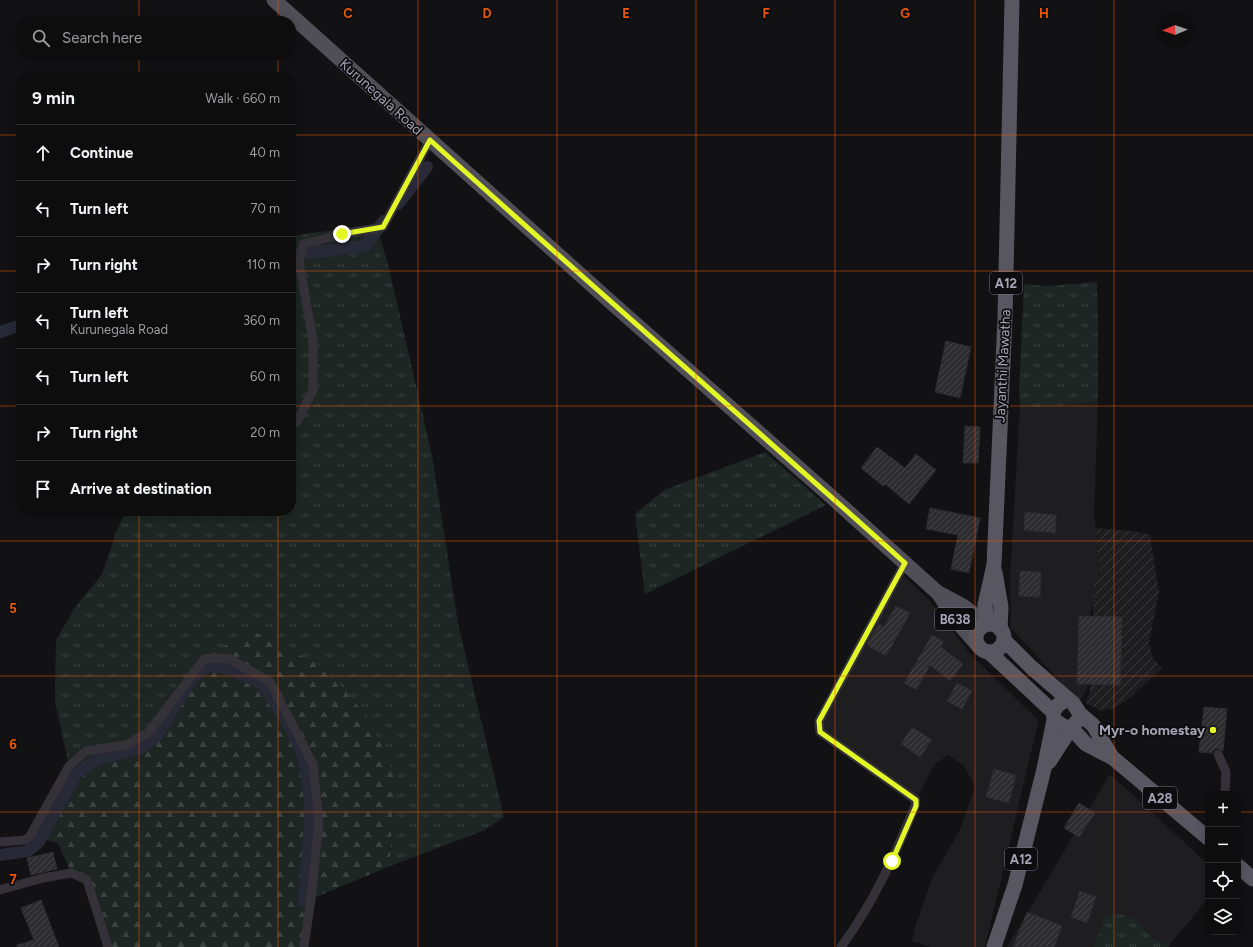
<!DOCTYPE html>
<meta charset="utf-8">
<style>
:root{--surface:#0e0d0e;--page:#1c1b1c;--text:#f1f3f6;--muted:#9b9c9e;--line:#2e2d2e}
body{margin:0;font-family:Figtree,sans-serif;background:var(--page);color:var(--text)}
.controls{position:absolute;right:12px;bottom:12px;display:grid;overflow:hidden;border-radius:8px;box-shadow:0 2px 10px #0003}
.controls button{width:36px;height:36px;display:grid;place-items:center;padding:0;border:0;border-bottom:1px solid var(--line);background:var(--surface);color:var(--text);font:20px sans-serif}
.compass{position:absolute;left:1157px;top:12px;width:36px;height:36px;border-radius:50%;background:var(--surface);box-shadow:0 2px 10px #0003;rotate:268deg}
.stop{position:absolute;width:12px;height:12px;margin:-9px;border:3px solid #e4f726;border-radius:50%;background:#fff}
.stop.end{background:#e4f726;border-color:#fff;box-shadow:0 1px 4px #0008}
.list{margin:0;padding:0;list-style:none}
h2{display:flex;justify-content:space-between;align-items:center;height:52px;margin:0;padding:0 16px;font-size:17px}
h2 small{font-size:13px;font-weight:400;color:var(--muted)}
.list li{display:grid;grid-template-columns:26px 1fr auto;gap:12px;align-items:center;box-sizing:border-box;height:56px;padding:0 16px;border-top:1px solid var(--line)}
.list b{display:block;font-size:15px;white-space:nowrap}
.list p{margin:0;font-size:13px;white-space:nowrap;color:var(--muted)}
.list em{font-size:13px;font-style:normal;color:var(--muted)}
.icon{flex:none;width:22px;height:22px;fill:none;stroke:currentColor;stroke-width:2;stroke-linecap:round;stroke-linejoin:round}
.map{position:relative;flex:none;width:1253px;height:947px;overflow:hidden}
.search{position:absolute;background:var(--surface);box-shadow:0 2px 10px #0003;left:16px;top:16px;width:280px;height:44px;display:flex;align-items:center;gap:10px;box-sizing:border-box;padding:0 14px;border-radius:16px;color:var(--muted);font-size:15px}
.panel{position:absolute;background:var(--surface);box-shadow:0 2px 10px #0003;left:16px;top:72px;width:280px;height:444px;border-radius:16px}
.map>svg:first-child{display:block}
.built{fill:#1e1d20}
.industrial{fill:url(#industrial-furrows)}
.grass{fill:url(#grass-tufts)}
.forest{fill:url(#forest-firs)}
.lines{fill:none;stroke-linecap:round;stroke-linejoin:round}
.canal{stroke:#272937;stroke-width:12}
.building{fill:url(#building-hatch);stroke:#2d2b2f}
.minor{stroke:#343238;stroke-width:9}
.primary{stroke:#504e57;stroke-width:15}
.trunk{stroke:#585660;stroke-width:15}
.route{stroke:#e4f726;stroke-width:5}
.grid{fill:none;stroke:#e8590c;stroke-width:1;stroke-opacity:0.55}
.poi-dot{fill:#e4f726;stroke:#0d0c0e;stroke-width:1.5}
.labels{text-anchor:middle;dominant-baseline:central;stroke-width:3.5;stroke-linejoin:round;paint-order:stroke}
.shield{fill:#0d0c0e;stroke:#777582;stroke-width:1}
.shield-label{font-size:13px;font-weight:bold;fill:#a4a2b4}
.street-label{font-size:14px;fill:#a4a2b4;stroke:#0d0c0e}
.poi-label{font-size:14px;font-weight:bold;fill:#a4a2b4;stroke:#0d0c0e;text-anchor:end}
.grid-label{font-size:13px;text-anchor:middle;font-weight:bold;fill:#e8590c;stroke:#0d0c0e;stroke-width:3.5;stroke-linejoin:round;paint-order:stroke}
</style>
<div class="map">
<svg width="1253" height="947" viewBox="0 0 1253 947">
<defs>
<pattern id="industrial-furrows" width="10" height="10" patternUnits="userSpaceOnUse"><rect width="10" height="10" fill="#1e1d20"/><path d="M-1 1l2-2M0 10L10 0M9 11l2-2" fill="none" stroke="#3c3b3e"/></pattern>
<pattern id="grass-tufts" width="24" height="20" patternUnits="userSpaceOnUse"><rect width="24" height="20" fill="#1d2622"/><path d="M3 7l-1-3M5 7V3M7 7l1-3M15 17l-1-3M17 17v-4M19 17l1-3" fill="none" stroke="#3b4240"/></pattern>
<pattern id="forest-firs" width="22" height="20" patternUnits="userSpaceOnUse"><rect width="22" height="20" fill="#1d2622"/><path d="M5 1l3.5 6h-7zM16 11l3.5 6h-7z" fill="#3b4240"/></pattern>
<pattern id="building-hatch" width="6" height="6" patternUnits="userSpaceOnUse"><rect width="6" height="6" fill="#2d2c2f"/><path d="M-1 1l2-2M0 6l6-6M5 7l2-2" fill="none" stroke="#48474b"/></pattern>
</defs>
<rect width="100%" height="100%" fill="#121113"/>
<g class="built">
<polygon points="1098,401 1094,514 1096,528 1100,576 1095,582 1093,589 1094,598 1089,618 1090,663 1087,689 1079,702 1011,628 1010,580 1019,420 1020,408 1059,406"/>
<polygon points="904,576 929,600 971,655 1037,719 1038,723 985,947 931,947 912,941 916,924 933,876 960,830 975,785 963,765 948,755 934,765 916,800 820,732 831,698"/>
<polygon points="1110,774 1208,864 1208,899 1170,944 1155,940 1135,919 1099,936 1093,947 1007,947"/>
</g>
<polygon class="industrial" points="1096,528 1132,531 1150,535 1159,592 1149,643 1153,659 1162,668 1130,698 1114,708 1101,711 1086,703 1090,690 1093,664 1093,589 1095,582 1100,576"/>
<g class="grass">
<polygon points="376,224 388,264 432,455 458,623 504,817 485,830 390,866 394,774 148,733 69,766 55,702 56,640 74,609 102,574 119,525 127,511 291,511 291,236"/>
<polygon points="1097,282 1098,324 1098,401 1059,406 1020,408 1019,391 1024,284 1047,286"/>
<polygon points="765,452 826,505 645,594 635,514 664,490"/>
<polygon points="1120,914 1135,919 1155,940 1170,944 1168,947 1093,947 1106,915"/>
</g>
<polygon class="forest" points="250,630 325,668 370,720 394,774 390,866 311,899 304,947 108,947 87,880 71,873 58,843 30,836 69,766 86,751 126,745 148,733 204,659"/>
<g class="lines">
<g class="canal">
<polyline points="398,204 427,167"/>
<polyline points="291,255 365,246 384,221"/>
<polyline points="0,332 21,325"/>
<polyline points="0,855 28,851 39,842 76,774 98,759 139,749 156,737 191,680 202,670 209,666 230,669 263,684 292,730 305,762 311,809 304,901"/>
</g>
</g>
<g class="building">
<polygon points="946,341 971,347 960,398 935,392"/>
<polygon points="965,426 980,427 978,463 963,463"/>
<polygon points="877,447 905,468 916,454 936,470 909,504 885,484 883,486 861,468"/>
<polygon points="930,508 980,518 969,573 951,569 958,535 926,529"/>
<polygon points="1025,512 1056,515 1055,533 1024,530"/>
<polygon points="1020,571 1041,572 1040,597 1019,596"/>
<polygon points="896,606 910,613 886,656 867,645 879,624 884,627"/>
<polygon points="1079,616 1122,617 1120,685 1077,684"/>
<polygon points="932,635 944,642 941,647 963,664 950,681 930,665 916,690 904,683"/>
<polygon points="957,683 972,691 962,709 947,701"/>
<polygon points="1204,707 1227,709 1223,751 1218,748 1213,750 1212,753 1199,752"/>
<polygon points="912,727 932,740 920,757 901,744"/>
<polygon points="994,769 1016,775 1009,803 986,797"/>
<polygon points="1079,803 1095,813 1079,837 1064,828"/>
<polygon points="53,852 57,869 31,875 27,858"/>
<polygon points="1080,891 1096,897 1087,923 1071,917"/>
<polygon points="41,900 59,947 17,947 17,945 34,940 21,908"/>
<polygon points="1027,912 1062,926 1054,947 1013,947"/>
</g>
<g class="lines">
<g class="minor">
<polyline points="297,422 313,390 313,340 299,263 303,244 343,234 383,227 430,140"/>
<polyline points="1218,754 1226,772 1225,794"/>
<polyline points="0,842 25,840 30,836 69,766 86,751 126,745 148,733 204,659 228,658 270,682 313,764 319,822 311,899 304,947"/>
<polyline points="0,890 43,878 71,873 87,880 108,947"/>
<path d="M841,947C873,904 895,855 915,806L916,800L820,732L819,721L905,563"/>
</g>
<g class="primary">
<polyline points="274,0 613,304 835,500 937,592 963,606 976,616 983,626"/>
<polyline points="939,594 955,619 976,643"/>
</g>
<g class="trunk">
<polyline points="995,572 1001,607 1000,629"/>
<circle cx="990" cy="638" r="14"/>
<polyline points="987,624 985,605 994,565 1005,318 1012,0"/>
<polyline points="1004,640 1031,667 1068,699"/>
<polyline points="990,653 1053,712"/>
<polyline points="1080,714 1093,725 1112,757"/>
<polyline points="1049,762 1071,728 1086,744 1113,758 1208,838"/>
<polyline points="1238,866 1253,879"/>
<polyline points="994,947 1015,885 1044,769 1054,720 1053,712 1058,705 1064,701 1068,699 1073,703 1080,714 1079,719 1071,728 1065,727 1054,720"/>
</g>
</g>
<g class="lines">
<path class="route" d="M342,234L383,227L430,140C587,282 747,421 905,563L819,721L820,732L916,800V806L892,861"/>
</g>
<path class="grid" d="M139,0V21M278,0V21M418,0V947M557,0V947M696,0V947M835,0V947M975,0V947M1114,0V947M139,55V77M278,55V77M0,135H21M291,135H1253M0,271H21M291,271H1253M0,406H21M291,406H1253M139,511V947M278,511V947M0,541H1253M0,676H1253M0,812H1208M1238,812H1253"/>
<circle class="poi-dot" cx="1213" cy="730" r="4"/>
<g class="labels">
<g class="shield">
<rect x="990" y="272" width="32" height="22" rx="3"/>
<rect x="935" y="608" width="40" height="22" rx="3"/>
<rect x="1143" y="787" width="34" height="22" rx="3"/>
<rect x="1005" y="848" width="32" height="22" rx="3"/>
</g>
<g class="shield-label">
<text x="1006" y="283">A12</text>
<text x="955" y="619">B638</text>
<text x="1160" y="798">A28</text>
<text x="1021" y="859">A12</text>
</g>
<g class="street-label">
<text transform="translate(381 97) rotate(42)">Kurunegala Road</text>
<text transform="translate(1003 366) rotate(-87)">Jayanthi Mawatha</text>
</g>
<g class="poi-label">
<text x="1205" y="730">Myr-o homestay</text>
</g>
</g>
<g class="grid-label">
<text x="348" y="18">C</text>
<text x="487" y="18">D</text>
<text x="626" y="18">E</text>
<text x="766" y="18">F</text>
<text x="905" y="18">G</text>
<text x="1044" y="18">H</text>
<text x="13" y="613">5</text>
<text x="13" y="749">6</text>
<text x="13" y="884">7</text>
</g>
</svg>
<div class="controls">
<button>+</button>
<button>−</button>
<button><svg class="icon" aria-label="locate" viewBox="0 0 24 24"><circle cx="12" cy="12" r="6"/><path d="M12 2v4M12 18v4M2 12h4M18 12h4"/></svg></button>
<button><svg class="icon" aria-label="layers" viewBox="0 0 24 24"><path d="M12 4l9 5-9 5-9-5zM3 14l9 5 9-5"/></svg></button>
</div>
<svg class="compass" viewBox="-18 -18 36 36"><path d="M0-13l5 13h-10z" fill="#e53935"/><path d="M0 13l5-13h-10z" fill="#9b9c9e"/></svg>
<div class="stop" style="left:892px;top:861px"></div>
<div class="stop end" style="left:342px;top:234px"></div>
<div class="search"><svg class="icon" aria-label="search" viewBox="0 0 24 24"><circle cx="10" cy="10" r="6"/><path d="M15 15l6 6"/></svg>Search here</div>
<section class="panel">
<h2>9 min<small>Walk · 660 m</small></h2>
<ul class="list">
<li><svg class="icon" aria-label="ahead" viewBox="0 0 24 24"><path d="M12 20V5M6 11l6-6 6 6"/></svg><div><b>Continue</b></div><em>40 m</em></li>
<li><svg class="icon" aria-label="left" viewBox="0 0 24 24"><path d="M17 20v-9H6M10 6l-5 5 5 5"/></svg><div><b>Turn left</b></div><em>70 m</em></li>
<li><svg class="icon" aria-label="right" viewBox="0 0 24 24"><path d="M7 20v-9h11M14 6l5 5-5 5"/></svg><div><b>Turn right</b></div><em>110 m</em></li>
<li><svg class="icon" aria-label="left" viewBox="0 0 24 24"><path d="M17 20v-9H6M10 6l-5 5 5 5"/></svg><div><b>Turn left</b><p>Kurunegala Road</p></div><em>360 m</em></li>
<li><svg class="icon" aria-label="left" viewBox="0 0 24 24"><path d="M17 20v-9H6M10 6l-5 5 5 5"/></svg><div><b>Turn left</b></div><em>60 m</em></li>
<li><svg class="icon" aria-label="right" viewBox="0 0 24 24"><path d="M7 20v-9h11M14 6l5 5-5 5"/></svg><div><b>Turn right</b></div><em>20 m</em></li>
<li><svg class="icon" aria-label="arrive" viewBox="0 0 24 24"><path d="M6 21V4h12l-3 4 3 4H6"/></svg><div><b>Arrive at destination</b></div></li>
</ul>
</section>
</div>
